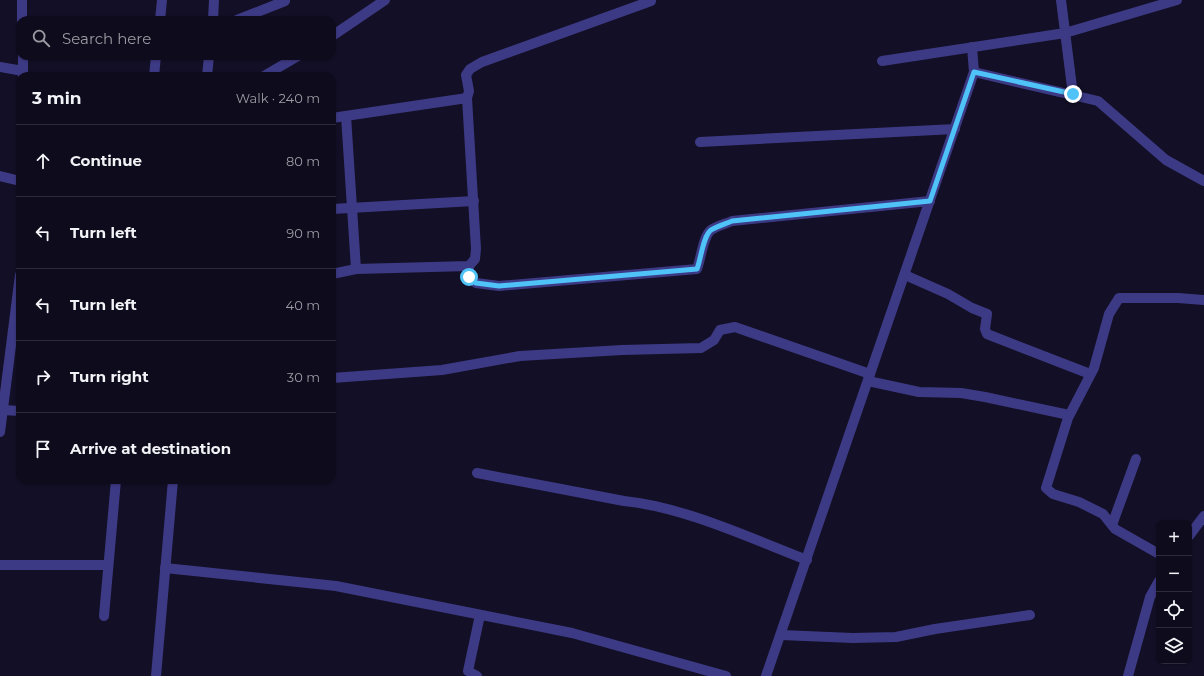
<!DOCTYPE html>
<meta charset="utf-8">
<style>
:root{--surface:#0e0b1c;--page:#171425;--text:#f1f3f6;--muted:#9b9ba3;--line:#2e2b3b}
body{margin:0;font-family:Montserrat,sans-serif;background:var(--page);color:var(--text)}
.controls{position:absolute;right:12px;bottom:12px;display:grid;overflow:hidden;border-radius:8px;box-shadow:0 1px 3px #0004}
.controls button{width:36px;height:36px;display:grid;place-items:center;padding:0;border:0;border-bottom:1px solid var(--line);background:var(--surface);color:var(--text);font:20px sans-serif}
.stop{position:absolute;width:12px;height:12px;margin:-9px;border:3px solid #4fc3f7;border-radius:50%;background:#fff}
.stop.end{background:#4fc3f7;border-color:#fff;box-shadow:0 1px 4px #0008}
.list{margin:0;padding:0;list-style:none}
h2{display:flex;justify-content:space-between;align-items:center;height:52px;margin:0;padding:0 16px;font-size:17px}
h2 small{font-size:13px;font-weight:400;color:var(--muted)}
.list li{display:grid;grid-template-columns:26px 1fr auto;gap:12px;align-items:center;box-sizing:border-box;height:72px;padding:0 16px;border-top:1px solid var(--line)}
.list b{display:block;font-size:15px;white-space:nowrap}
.list em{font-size:13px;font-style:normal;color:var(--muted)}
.icon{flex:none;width:22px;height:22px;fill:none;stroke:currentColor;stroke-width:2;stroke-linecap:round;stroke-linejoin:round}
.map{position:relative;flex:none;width:1204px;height:676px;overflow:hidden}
.search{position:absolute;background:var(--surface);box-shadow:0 1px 3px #0004;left:16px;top:16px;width:320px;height:44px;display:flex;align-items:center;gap:10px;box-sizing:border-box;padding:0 14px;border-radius:12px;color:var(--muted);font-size:15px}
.panel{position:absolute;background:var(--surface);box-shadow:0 1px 3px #0004;left:16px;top:72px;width:320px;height:412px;border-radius:12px}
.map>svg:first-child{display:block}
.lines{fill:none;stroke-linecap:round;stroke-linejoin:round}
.street{stroke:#3d3a85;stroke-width:10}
.route{stroke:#4fc3f7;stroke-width:5}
</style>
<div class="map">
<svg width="1204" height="676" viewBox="0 0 1204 676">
<rect width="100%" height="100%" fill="#130f26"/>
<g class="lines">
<g class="street">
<polyline points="22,0 22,20"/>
<polyline points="1061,0 1073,95"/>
<polyline points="160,20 162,0"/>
<polyline points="213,20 214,0"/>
<polyline points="237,20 285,1"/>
<polyline points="332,36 385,0"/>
<polyline points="23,56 23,76"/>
<polyline points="882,61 1065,33 1177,0"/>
<polyline points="0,67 23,71"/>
<polyline points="974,72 1098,101 1166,160 1204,181"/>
<polyline points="154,76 156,56"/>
<polyline points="207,76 209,56"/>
<polyline points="264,76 298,56"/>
<polyline points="346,116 356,269"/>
<polyline points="332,118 467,98 469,91 466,75 470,69 482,62 651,1"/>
<polyline points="700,142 955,129"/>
<polyline points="0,176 20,181"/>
<polyline points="332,209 474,201"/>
<path d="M469,266V277L476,283L499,286L697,269C701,259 703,236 711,230C717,226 725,224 732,221L930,201"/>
<polyline points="332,274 356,269 469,266 475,259 476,249 467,98"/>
<polyline points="905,275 948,294 972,308 987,314 985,329 987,334 1090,374"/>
<polyline points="332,378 442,370 520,356 622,350 701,348 714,340 720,330 735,327 870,374"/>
<polyline points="868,381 919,392 961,393 985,397 1069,415"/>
<polyline points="3,410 20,411"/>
<polyline points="0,432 20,275"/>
<path d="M477,473L624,501C684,507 750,538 807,560"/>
<polyline points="1112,525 1136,459"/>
<polyline points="1189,536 1204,516"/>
<polyline points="1159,554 1115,529 1103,514 1079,502 1053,494 1046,488 1068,418 1094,368 1109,314 1119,298 1178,298 1204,300"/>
<polyline points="0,565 108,565"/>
<polyline points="165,568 336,586 572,633 726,676"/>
<polyline points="104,616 116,480"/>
<polyline points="781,635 853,638 896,637 935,629 1030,615"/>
<polyline points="156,676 173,480"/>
<polyline points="477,676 468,671 480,615"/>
<polyline points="766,676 974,72 972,47"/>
<polyline points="1128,676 1150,597 1159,581"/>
</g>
</g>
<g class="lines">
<path class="route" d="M469,277L476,283L499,286L697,269C701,259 703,236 711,230C717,226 725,224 732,221L930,201L974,72L1073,94"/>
</g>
</svg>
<div class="controls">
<button>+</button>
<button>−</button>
<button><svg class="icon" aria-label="locate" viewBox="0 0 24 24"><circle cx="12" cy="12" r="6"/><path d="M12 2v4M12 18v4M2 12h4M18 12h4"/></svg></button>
<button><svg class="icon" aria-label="layers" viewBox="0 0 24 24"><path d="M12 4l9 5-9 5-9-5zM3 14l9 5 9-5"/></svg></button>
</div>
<div class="stop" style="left:469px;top:277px"></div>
<div class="stop end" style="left:1073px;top:94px"></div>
<div class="search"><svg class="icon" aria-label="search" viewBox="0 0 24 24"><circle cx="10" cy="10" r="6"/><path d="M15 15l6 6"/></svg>Search here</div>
<section class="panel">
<h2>3 min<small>Walk · 240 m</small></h2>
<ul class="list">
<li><svg class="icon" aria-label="ahead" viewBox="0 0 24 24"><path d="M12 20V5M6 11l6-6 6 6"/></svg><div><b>Continue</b></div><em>80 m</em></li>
<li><svg class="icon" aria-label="left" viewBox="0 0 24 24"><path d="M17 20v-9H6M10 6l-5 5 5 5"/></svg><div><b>Turn left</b></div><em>90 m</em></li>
<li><svg class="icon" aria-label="left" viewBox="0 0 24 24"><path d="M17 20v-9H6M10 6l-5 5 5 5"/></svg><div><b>Turn left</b></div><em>40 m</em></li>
<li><svg class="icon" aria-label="right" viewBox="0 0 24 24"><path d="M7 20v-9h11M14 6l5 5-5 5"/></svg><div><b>Turn right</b></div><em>30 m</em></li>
<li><svg class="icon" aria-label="arrive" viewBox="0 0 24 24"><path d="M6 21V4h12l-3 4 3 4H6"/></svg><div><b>Arrive at destination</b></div></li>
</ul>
</section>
</div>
